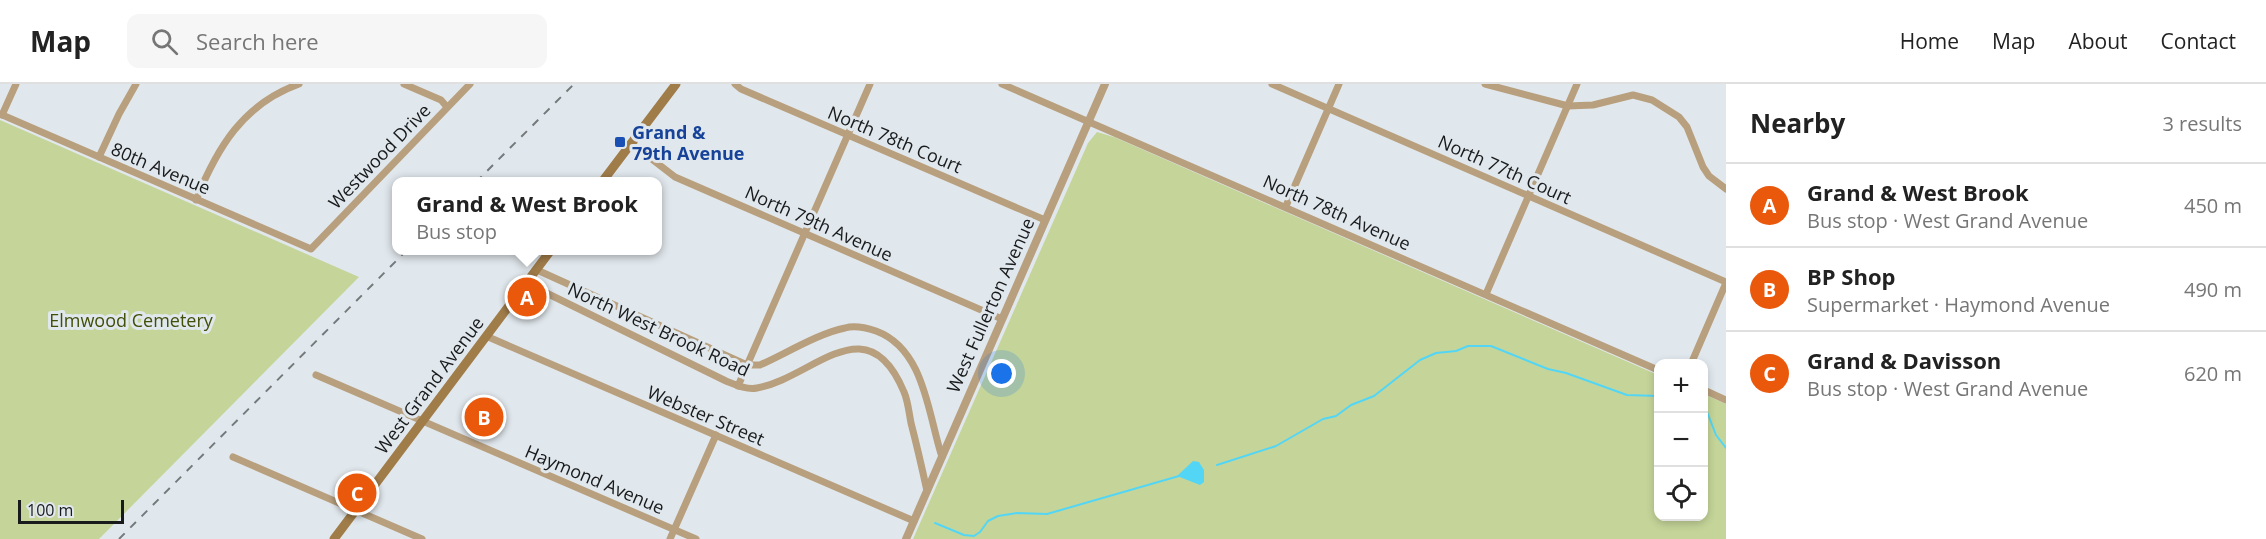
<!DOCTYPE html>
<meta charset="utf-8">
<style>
:root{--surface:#fff;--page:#f6f6f6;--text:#222;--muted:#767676;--line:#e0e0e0;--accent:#ea580c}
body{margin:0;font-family:"Open Sans",sans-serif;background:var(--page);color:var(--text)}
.controls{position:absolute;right:18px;bottom:18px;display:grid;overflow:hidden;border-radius:12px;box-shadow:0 3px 9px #0003}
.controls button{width:54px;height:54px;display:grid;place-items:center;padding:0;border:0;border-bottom:2px solid var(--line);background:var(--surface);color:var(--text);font:30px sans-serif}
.scale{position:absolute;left:18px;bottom:15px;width:106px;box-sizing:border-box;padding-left:6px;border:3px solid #181a1c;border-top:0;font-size:16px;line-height:21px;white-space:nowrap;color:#181a1c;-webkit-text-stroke:4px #e1e8ed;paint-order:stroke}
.you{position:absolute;left:1002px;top:290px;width:21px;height:21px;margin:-15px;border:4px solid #fff;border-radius:50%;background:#1a73e8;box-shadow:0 0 0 9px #1a73e833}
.badge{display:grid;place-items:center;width:39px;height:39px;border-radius:50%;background:var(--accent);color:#fff;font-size:20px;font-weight:700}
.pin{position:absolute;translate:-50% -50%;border:3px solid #fff;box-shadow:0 2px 6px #0006}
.popup{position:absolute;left:392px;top:93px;width:270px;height:78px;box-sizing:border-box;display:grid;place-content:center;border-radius:12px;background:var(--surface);filter:drop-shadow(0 2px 4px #0005);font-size:20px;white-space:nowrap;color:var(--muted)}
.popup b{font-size:22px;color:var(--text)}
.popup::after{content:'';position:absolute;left:50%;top:100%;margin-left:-12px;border:12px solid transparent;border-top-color:var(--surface)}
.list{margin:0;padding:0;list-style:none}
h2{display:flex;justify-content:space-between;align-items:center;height:78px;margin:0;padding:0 24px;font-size:26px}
h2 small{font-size:20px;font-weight:400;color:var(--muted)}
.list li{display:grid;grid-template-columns:39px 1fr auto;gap:18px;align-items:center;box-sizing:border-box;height:84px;padding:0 24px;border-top:2px solid var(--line)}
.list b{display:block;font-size:22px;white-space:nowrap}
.list p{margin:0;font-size:20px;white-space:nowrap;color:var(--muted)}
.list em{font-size:20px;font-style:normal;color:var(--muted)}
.icon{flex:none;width:33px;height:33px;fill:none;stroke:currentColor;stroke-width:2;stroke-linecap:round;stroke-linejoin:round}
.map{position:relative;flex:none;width:1726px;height:455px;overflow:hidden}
header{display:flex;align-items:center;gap:36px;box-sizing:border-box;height:84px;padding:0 30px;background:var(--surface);border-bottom:2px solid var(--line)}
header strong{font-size:28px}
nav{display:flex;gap:33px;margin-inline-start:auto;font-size:21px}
.search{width:420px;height:54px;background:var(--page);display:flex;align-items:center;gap:15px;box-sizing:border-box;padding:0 21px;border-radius:12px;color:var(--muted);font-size:22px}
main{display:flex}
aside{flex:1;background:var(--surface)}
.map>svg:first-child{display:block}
.green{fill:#c5d599}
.water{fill:#53d6f5}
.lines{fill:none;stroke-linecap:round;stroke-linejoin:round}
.stream{stroke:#53d6f5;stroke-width:2}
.minor{stroke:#b89f7e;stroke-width:7}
.tertiary{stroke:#b89f7e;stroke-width:8}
.secondary{stroke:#a07c49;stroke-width:9}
.rail{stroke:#74797c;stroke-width:2;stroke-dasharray:8 8;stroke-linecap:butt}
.transit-dot{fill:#1a4fb4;stroke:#e1e8ed;stroke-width:2}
.labels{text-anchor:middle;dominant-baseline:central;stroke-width:6;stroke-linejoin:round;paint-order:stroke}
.transit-label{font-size:18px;font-weight:bold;fill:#164399;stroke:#e1e8ed;text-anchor:start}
.street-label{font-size:18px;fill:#181a1c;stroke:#e1e8ed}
.park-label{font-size:18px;fill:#424f08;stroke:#e1e8ed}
</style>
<header>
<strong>Map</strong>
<div class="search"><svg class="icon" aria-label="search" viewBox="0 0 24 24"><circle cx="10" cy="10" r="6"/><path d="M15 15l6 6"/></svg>Search here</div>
<nav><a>Home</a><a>Map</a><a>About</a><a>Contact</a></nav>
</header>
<main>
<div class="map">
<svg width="1726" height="455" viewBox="0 0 1726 455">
<rect width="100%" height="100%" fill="#e1e8ed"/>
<g class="green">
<polygon points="0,36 359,193 99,455 0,455"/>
<polygon points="1097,48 1114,53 1658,291 1658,432 1704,432 1704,310 1726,320 1726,455 913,455 1088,59"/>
</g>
<polygon class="water" points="1193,377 1199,378 1204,386 1204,398 1200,401 1177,392"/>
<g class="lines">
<g class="stream">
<polyline points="1704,320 1716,351 1726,364"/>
<polyline points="1217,381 1276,362 1323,335 1336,332 1351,321 1374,312 1420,276 1436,269 1456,267 1468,262 1491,262 1548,285 1566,289 1627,311 1658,312"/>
<polyline points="935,439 964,451 974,452 980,448 988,437 998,432 1017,429 1047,430 1179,392"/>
</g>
<g class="minor">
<polyline points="404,0 441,16 447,23"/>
<polyline points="735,0 741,5 1045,136"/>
<polyline points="1002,0 1658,286"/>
<polyline points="1272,0 1726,198"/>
<polyline points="1485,0 1568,22 1593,21 1633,11 1652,16 1679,33 1687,43 1703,83 1709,92 1726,105"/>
<polyline points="0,30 311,165 470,0"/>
<polyline points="2,31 16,0"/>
<polyline points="631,59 675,93 1002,235"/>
<polyline points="99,73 119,30 136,0"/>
<path d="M196,116C217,64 243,20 299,0"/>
<polyline points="1286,122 1339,0"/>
<path d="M537,186L747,281H760C785,270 819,249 845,244C855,241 867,244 876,247C925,265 928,331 942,373"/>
<path d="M526,199L726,297C736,301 747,306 757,304C813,294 867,219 904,308C908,317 909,329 911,339C917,362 922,384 927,407"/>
<polyline points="1486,210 1577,0"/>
<polyline points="486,252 914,437"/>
<polyline points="1691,280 1726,199"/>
<polyline points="316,291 696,455"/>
<polyline points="738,302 870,0"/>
<polyline points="1704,306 1726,316"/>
<polyline points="233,373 422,455"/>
<polyline points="670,455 716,351"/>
</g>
<polyline class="tertiary" points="906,455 1105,0"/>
<g class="secondary">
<polyline points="602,98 676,0"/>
<polyline points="334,455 551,166"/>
</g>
<g class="rail">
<polyline points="476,98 574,0"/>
<polyline points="119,455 407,166"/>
</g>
</g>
<rect class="transit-dot" x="614" y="52" width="12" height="12" rx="3"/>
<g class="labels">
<g class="transit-label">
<text x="632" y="48">Grand &amp;<tspan x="632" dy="21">79th Avenue</tspan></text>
</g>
<g class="street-label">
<text transform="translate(895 55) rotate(23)">North 78th Court</text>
<text transform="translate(379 72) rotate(-46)">Westwood Drive</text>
<text transform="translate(161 84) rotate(23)">80th Avenue</text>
<text transform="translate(1505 85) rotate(24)">North 77th Court</text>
<text transform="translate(1337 128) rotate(24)">North 78th Avenue</text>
<text transform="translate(819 139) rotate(24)">North 79th Avenue</text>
<text transform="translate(990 221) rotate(-66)">West Fullerton Avenue</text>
<text transform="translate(659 245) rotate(25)">North West Brook Road</text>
<text transform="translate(429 301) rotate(-53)">West Grand Avenue</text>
<text transform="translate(706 331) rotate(23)">Webster Street</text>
<text transform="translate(595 395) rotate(23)">Haymond Avenue</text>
</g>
<g class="park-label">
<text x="131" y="236">Elmwood Cemetery</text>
</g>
</g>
</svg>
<div class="controls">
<button>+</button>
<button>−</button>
<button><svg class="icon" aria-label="locate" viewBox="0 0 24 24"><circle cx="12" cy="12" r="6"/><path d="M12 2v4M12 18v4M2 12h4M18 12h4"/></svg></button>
</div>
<div class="scale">100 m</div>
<div class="you"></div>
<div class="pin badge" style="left:527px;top:213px">A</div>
<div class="popup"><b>Grand &amp; West Brook</b>Bus stop</div>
<div class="pin badge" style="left:484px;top:333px">B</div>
<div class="pin badge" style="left:357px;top:409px">C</div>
</div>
<aside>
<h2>Nearby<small>3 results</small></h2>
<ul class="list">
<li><span class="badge">A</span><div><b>Grand &amp; West Brook</b><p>Bus stop · West Grand Avenue</p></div><em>450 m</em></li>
<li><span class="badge">B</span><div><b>BP Shop</b><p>Supermarket · Haymond Avenue</p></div><em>490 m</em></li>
<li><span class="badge">C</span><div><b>Grand &amp; Davisson</b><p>Bus stop · West Grand Avenue</p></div><em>620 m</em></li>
</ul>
</aside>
</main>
